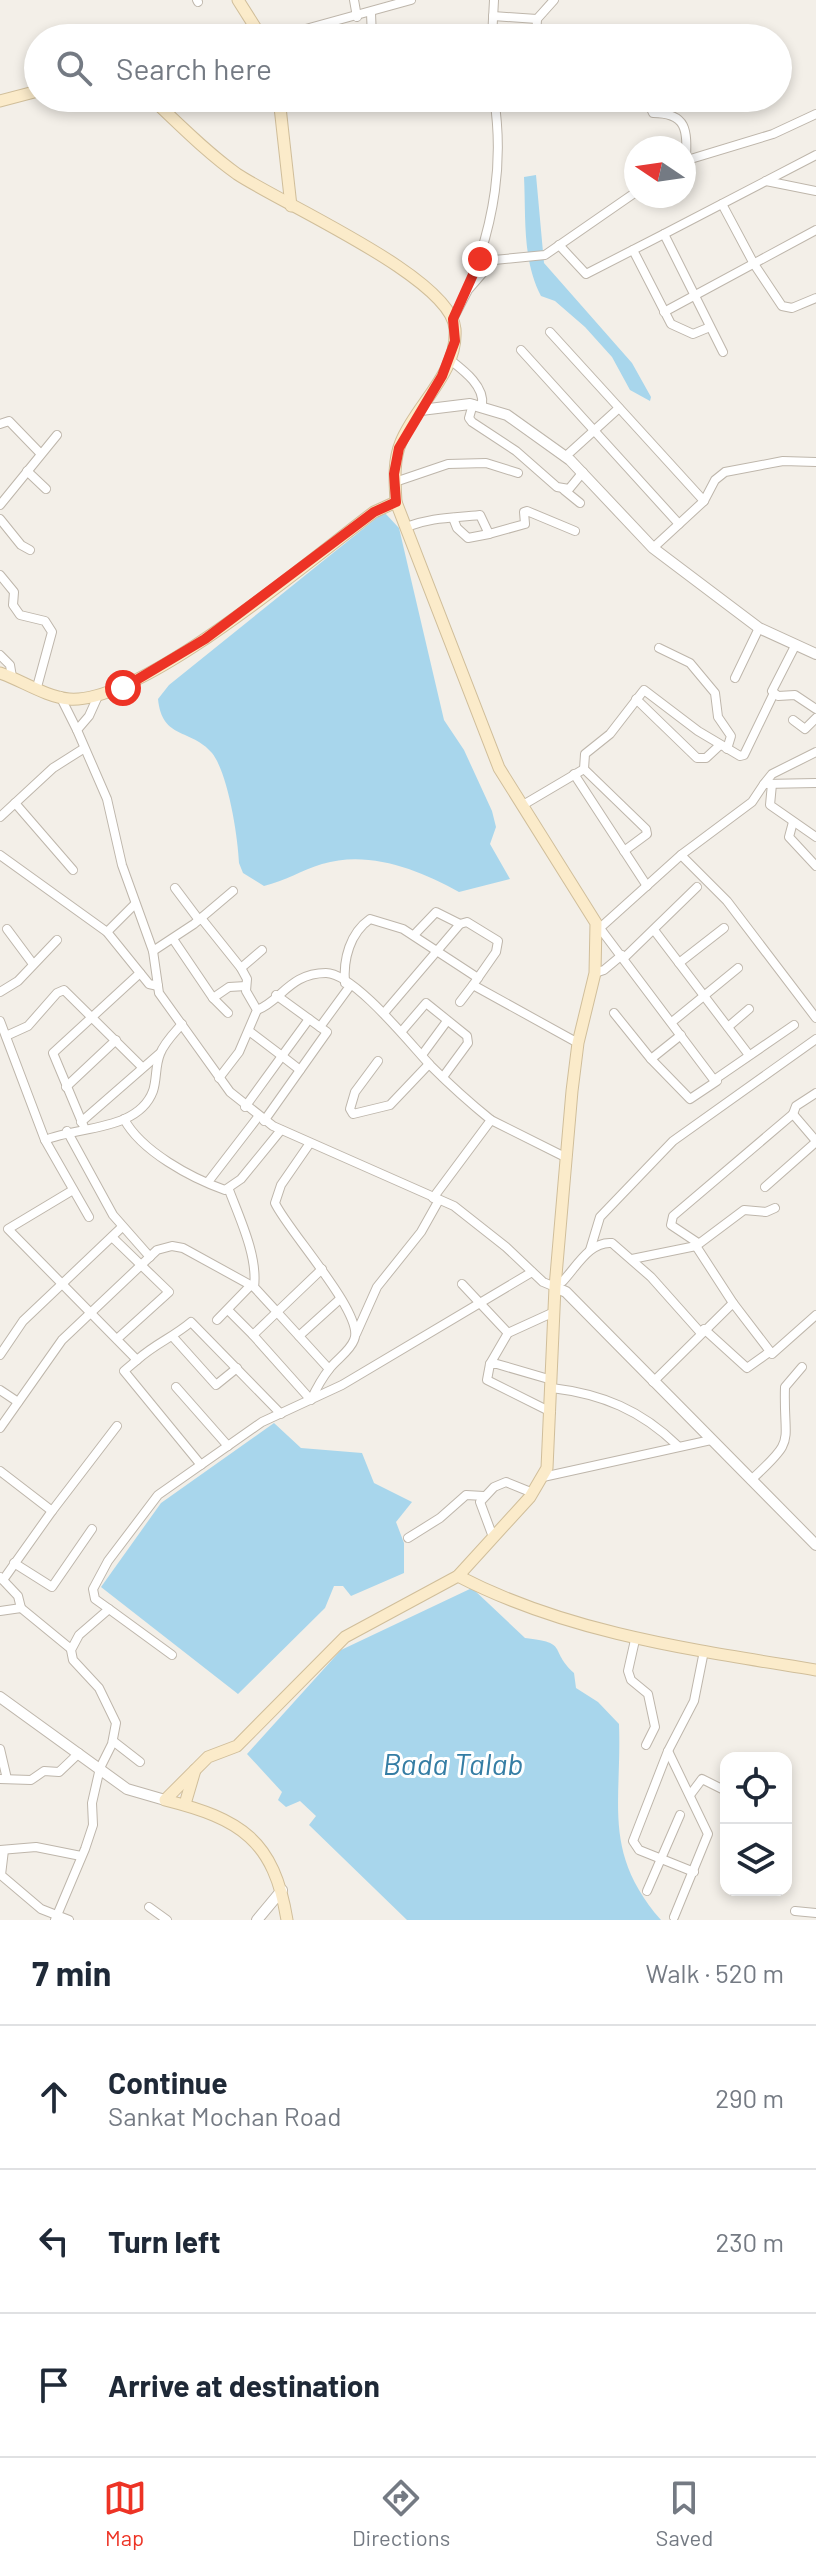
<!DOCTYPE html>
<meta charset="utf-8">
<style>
:root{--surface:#fff;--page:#f6f6f7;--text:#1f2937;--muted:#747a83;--line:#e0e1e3;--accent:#ed3325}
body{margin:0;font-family:Barlow,sans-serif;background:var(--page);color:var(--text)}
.controls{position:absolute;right:24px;bottom:24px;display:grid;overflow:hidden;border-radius:16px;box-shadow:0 4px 12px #0003}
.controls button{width:72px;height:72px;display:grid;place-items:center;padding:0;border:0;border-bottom:2px solid var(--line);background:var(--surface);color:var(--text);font:40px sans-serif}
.compass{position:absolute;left:624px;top:136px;width:72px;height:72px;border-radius:50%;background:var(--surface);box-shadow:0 4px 12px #0003;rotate:283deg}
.stop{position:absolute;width:24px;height:24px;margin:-18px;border:6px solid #ed3325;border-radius:50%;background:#fff}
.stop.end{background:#ed3325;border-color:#fff;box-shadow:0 2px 8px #0008}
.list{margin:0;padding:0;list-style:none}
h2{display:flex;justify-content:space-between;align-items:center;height:104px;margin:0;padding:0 32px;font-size:34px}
h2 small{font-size:26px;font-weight:400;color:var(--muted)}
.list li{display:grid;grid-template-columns:52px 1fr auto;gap:24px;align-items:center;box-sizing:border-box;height:144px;padding:0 32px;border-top:2px solid var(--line)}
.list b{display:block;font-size:30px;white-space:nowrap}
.list p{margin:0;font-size:26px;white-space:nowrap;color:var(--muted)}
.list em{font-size:26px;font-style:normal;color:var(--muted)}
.icon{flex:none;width:44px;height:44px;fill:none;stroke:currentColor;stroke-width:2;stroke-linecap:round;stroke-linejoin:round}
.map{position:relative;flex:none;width:816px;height:1920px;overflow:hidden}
.search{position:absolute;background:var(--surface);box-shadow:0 4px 12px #0003;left:24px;right:24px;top:24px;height:88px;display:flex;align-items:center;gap:20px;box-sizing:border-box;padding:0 28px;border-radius:44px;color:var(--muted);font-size:30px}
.sheet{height:536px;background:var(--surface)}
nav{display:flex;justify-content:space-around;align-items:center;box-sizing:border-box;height:112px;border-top:2px solid var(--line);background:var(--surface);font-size:22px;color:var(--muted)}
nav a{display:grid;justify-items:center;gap:4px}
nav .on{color:var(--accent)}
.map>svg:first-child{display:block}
.water{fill:#a8d6ec}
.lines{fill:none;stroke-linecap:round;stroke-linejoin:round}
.minor-casing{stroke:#beb6ab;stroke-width:10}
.tertiary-casing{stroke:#beb6ab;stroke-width:12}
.secondary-casing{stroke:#d0be9a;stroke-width:13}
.minor{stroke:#fff;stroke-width:8}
.tertiary{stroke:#fff;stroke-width:10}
.secondary{stroke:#fbebca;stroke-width:11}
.route{stroke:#ed3325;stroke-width:10}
.labels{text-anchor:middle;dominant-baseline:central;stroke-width:6;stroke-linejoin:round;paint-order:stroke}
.water-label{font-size:30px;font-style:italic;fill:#347da4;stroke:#fff}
</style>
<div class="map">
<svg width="816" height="1920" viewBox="0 0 816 1920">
<rect width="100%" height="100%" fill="#f3efe8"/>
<g class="water">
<path d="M536,175L544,263L632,363L651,397L650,401L630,390L612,357L585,327L555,301L541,296C522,260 526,216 524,177Z"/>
<path d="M384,512L399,528L444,720L464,750L492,811L496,827L490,844L510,879L459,892C418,869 368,850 322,864C302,870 285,881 264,886L243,873L239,863C238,837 228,773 212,753C191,728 162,740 158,699L169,685Z"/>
<polygon points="274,1423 301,1448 362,1453 374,1483 412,1502 396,1522 404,1543 404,1573 351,1596 343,1586 334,1586 325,1608 238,1694 101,1587 161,1503"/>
<path d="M472,1588L525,1638C570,1643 548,1649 574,1673L576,1688L598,1702L619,1724C622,1804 602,1852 661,1920H407L309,1825L316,1816L300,1801L286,1807L278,1800L282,1792L247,1754L341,1650Z"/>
</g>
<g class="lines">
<g class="minor-casing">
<g id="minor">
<polyline points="197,0 198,2"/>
<polyline points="354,0 357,17"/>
<polyline points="371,13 372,38"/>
<polyline points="493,16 537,19 536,38"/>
<polyline points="537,19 554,0"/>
<polyline points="220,38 260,34"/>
<polyline points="273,38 411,0"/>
<polyline points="492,38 494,0"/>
<path d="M646,98L653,113C688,113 687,131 686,160"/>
<polyline points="684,161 773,134 816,114"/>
<polyline points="766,181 816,191"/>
<polyline points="722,204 754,264 782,306 792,308 816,298"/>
<polyline points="664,234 816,155"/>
<polyline points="559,245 586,274 664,234 723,352"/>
<polyline points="633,250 671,324 693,334 710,327"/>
<path d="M471,281C494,221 504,162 494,98"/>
<polyline points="664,312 816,230"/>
<polyline points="453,319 468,290 494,260 545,255 636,192"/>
<polyline points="550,332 704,501"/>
<polyline points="521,350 679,524"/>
<path d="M449,359C463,370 485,386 482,405"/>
<polyline points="473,404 469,418 472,422 516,451 557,487 569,489 583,472"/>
<polyline points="0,424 9,421 40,453"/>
<polyline points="566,456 619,408"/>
<polyline points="27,471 46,489"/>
<polyline points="395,482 448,464 486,463 518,473"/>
<polyline points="564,490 580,503"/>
<polyline points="0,505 57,435"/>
<polyline points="453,518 457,528 468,538 489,534"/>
<polyline points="0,519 21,545 30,550"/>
<path d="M406,527C432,517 453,518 480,515L489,534L525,524L524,512L527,511L575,531"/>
<polyline points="653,548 704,501 715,480 725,472 783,461 816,462"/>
<polyline points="0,575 14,592 13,605 20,615 45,621 52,632 37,687"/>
<polyline points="795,646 772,691 778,696 795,695 816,709"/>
<polyline points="659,648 690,663 715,693 718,717 731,736 727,749"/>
<polyline points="0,655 10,665 12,677"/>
<polyline points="735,678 759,628"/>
<polyline points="60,696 77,730"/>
<polyline points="98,696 89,716 77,730 107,799 122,865 153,951 159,993 230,1092 273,1126 454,1206 506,1247 543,1282 555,1287"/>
<polyline points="636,699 697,758 706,758 720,745"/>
<polyline points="793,720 805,729 816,718"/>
<polyline points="584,769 585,754 610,734 644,690 698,731 740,756 744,755 773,695"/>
<polyline points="574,774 647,886"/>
<polyline points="764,784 772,774 816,752"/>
<polyline points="772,784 770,805 816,837"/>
<polyline points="15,803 73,870"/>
<polyline points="523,805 584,769 646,829 647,834 624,851"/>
<polyline points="0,817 53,768 83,749"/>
<polyline points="793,822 789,837 816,866"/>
<polyline points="0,855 107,932 149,984 158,986"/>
<polyline points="681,855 727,901 816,1018"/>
<polyline points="175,888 199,920"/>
<polyline points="201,918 241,968 247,979 246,991 257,1010 239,1052 219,1078"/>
<polyline points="596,923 714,1080 794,1025"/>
<polyline points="601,927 681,855 752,802 764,784 816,783"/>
<polyline points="7,929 33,964"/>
<polyline points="654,930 749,1055"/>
<polyline points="107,932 135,904"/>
<polyline points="414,935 436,912 460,924"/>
<polyline points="173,939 213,998 229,987 246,986"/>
<polyline points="153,951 194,924 233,891"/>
<polyline points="624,958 697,887"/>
<polyline points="679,963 724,928"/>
<polyline points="241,968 262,950"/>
<polyline points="595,973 604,970 622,955"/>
<path d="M345,983C343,959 350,933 370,919L403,929L478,978"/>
<polyline points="0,992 18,981 57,940"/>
<polyline points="276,995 320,1027"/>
<polyline points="213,998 228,1013"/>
<polyline points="460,1002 473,985 578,1043"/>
<path d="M257,1010C281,1001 290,973 326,973C354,973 412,1046 431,1066C450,1085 470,1103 491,1120L433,1198"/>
<polyline points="384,1013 460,924 467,922 498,941 496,952 473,985"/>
<polyline points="614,1013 651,1059 690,1099 717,1081"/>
<polyline points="0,1021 45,1140 89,1217"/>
<polyline points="672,1022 738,968"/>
<polyline points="728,1027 749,1009"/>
<polyline points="249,1031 282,1056 309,1019"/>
<polyline points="402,1031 426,1003 467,1036 468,1043 443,1077"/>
<polyline points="6,1036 28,1026 57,993 64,990 141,1066"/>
<polyline points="422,1055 447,1021"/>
<polyline points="651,1059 681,1035"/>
<polyline points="378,1061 355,1092 350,1109 353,1114 390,1105 429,1064"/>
<polyline points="66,1087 116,1040"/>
<polyline points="245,1107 282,1056 300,1070"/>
<polyline points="793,1114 796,1106 816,1093"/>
<path d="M124,1119C141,1151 191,1178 225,1190L241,1179L281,1130"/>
<polyline points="491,1120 567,1158"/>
<polyline points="264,1121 327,1032 320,1027 350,986"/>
<polyline points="81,1122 159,1054"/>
<polyline points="84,1127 53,1053 140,973"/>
<polyline points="67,1131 113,1215 150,1257"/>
<path d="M45,1140C79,1126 138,1131 153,1091C157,1079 155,1066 160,1054C164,1043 174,1033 182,1024"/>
<polyline points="208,1182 258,1117"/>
<polyline points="765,1187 816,1142"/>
<polyline points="73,1190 8,1229 137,1360 124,1371 201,1465"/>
<path d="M229,1190C240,1219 258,1257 254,1287L277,1312L253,1335L311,1400C316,1389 322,1378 330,1368C337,1359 350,1351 354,1340C366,1315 287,1230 275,1203L281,1185L310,1143"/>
<polyline points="112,1237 169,1292 117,1339"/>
<polyline points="698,1243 671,1225 673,1216 793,1114 816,1141"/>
<polyline points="590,1250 600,1217 673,1141 816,1039"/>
<polyline points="632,1259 696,1246"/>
<polyline points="322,1269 277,1312 329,1369"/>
<path d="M563,1281C577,1266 590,1241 612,1243L651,1277L700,1332"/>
<polyline points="462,1284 508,1333"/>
<polyline points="733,1303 696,1246 744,1210 766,1212 775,1208"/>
<polyline points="228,1310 253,1335"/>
<polyline points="217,1320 251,1285"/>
<polyline points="704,1329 747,1368 768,1353"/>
<polyline points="356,1334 377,1287 421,1232 439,1200"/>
<polyline points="299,1336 340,1299"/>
<polyline points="173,1337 216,1385 237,1368"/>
<polyline points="0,1355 23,1321 122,1227"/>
<path d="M137,1360C156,1343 172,1338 191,1322L281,1414"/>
<polyline points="490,1364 508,1333 554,1312"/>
<polyline points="653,1382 733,1303 772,1354 816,1315"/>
<polyline points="176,1387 228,1446"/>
<path d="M552,1388C602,1394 641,1410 678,1446"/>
<polyline points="0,1390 18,1402"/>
<polyline points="551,1412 487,1380 490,1364 497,1364 552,1380"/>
<polyline points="0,1428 62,1340 157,1250 172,1246 183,1248 254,1287"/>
<polyline points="0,1471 52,1511 117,1426"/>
<polyline points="543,1477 711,1440"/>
<path d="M751,1480C798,1437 783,1446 785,1387L802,1367"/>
<polyline points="493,1537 480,1502 494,1487 506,1482 533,1493"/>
<polyline points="408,1538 440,1518 466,1495 484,1496"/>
<polyline points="14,1563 52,1587 92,1529"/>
<polyline points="0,1577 18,1596 21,1608"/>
<polyline points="3,1580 52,1511"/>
<polyline points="109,1609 172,1655"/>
<polyline points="0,1611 21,1608 71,1649"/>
<polyline points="635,1640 628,1671 631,1680 648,1694 655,1727 646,1745"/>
<polyline points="113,1741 140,1762"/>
<polyline points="0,1749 7,1779"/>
<polyline points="668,1751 708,1834 674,1917"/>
<polyline points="0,1779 31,1780 44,1771 59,1772 79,1753"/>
<polyline points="690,1795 702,1779 726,1791"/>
<polyline points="0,1850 36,1847 81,1856"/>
<polyline points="4,1850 1,1875 41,1909 69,1920"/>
<polyline points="694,1872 639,1850 633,1841 668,1751 694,1701 704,1651"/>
<polyline points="647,1891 680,1815"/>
<polyline points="149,1907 167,1920"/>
<polyline points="795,1911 816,1913"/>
<polyline points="55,1920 85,1849 93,1825 92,1803 100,1768 112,1744 116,1723 99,1688 73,1660 71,1650 79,1635 109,1609 95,1599 93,1589 108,1561 158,1495 262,1422 342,1385 532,1272"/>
</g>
</g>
<g class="tertiary-casing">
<g id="tertiary">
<polyline points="421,410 470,404 507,415 570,460 653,548 759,628 816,654"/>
<polyline points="555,1287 566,1292 816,1545"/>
<polyline points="0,1697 127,1789 165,1800"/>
<polyline points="257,1920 282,1890"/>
</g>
</g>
<g class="secondary-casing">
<g id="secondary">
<polyline points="238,0 262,38"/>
<path d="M151,98C179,124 206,152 237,174C282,204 452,278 455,329C458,374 416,404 401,442C393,461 395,482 396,502L499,768L596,923L595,973L578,1043L572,1091L555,1287L547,1468L530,1497L458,1576L345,1637L237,1746L208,1757L165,1800C241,1819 274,1840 287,1920"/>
<polyline points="279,98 291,206"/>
<polyline points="0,101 38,91"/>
<path d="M0,673C21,680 46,697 69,699C141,705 312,558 374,512L396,502"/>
<path d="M458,1576C570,1634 694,1650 816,1670"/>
<polyline points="185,1804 195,1770"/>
</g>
</g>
<use href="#minor" class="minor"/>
<use href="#tertiary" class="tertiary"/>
<use href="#secondary" class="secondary"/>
</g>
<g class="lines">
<polyline class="route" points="123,688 205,639 374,512 396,502 394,474 399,448 442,376 455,341 453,319 480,259"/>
</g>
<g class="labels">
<g class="water-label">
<text x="453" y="1763">Bada Talab</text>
</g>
</g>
</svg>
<div class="controls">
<button><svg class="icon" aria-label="locate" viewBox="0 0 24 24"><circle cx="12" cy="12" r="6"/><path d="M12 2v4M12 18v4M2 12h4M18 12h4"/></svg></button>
<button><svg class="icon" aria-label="layers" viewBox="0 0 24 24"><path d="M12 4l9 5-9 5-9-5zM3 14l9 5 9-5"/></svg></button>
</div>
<svg class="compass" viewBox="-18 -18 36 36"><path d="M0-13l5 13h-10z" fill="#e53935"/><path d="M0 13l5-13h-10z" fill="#747a83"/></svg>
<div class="stop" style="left:123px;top:688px"></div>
<div class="stop end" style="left:480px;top:259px"></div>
<div class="search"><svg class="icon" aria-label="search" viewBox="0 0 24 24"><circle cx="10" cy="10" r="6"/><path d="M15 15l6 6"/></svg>Search here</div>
</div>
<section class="sheet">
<h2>7 min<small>Walk · 520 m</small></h2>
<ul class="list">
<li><svg class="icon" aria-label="ahead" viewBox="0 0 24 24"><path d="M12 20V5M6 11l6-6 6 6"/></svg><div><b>Continue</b><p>Sankat Mochan Road</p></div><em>290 m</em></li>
<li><svg class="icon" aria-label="left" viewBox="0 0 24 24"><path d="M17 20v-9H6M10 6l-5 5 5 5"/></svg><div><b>Turn left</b></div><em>230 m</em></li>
<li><svg class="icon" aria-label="arrive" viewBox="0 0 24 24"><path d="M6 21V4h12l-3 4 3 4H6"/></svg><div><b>Arrive at destination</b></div></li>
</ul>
</section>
<nav>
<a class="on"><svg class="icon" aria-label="map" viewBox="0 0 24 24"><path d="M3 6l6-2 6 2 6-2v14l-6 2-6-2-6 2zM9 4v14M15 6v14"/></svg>Map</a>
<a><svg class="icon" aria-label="directions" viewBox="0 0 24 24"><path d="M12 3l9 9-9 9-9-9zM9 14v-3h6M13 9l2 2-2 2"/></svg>Directions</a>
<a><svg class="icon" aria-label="saved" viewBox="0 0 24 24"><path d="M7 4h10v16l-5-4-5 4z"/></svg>Saved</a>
</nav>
